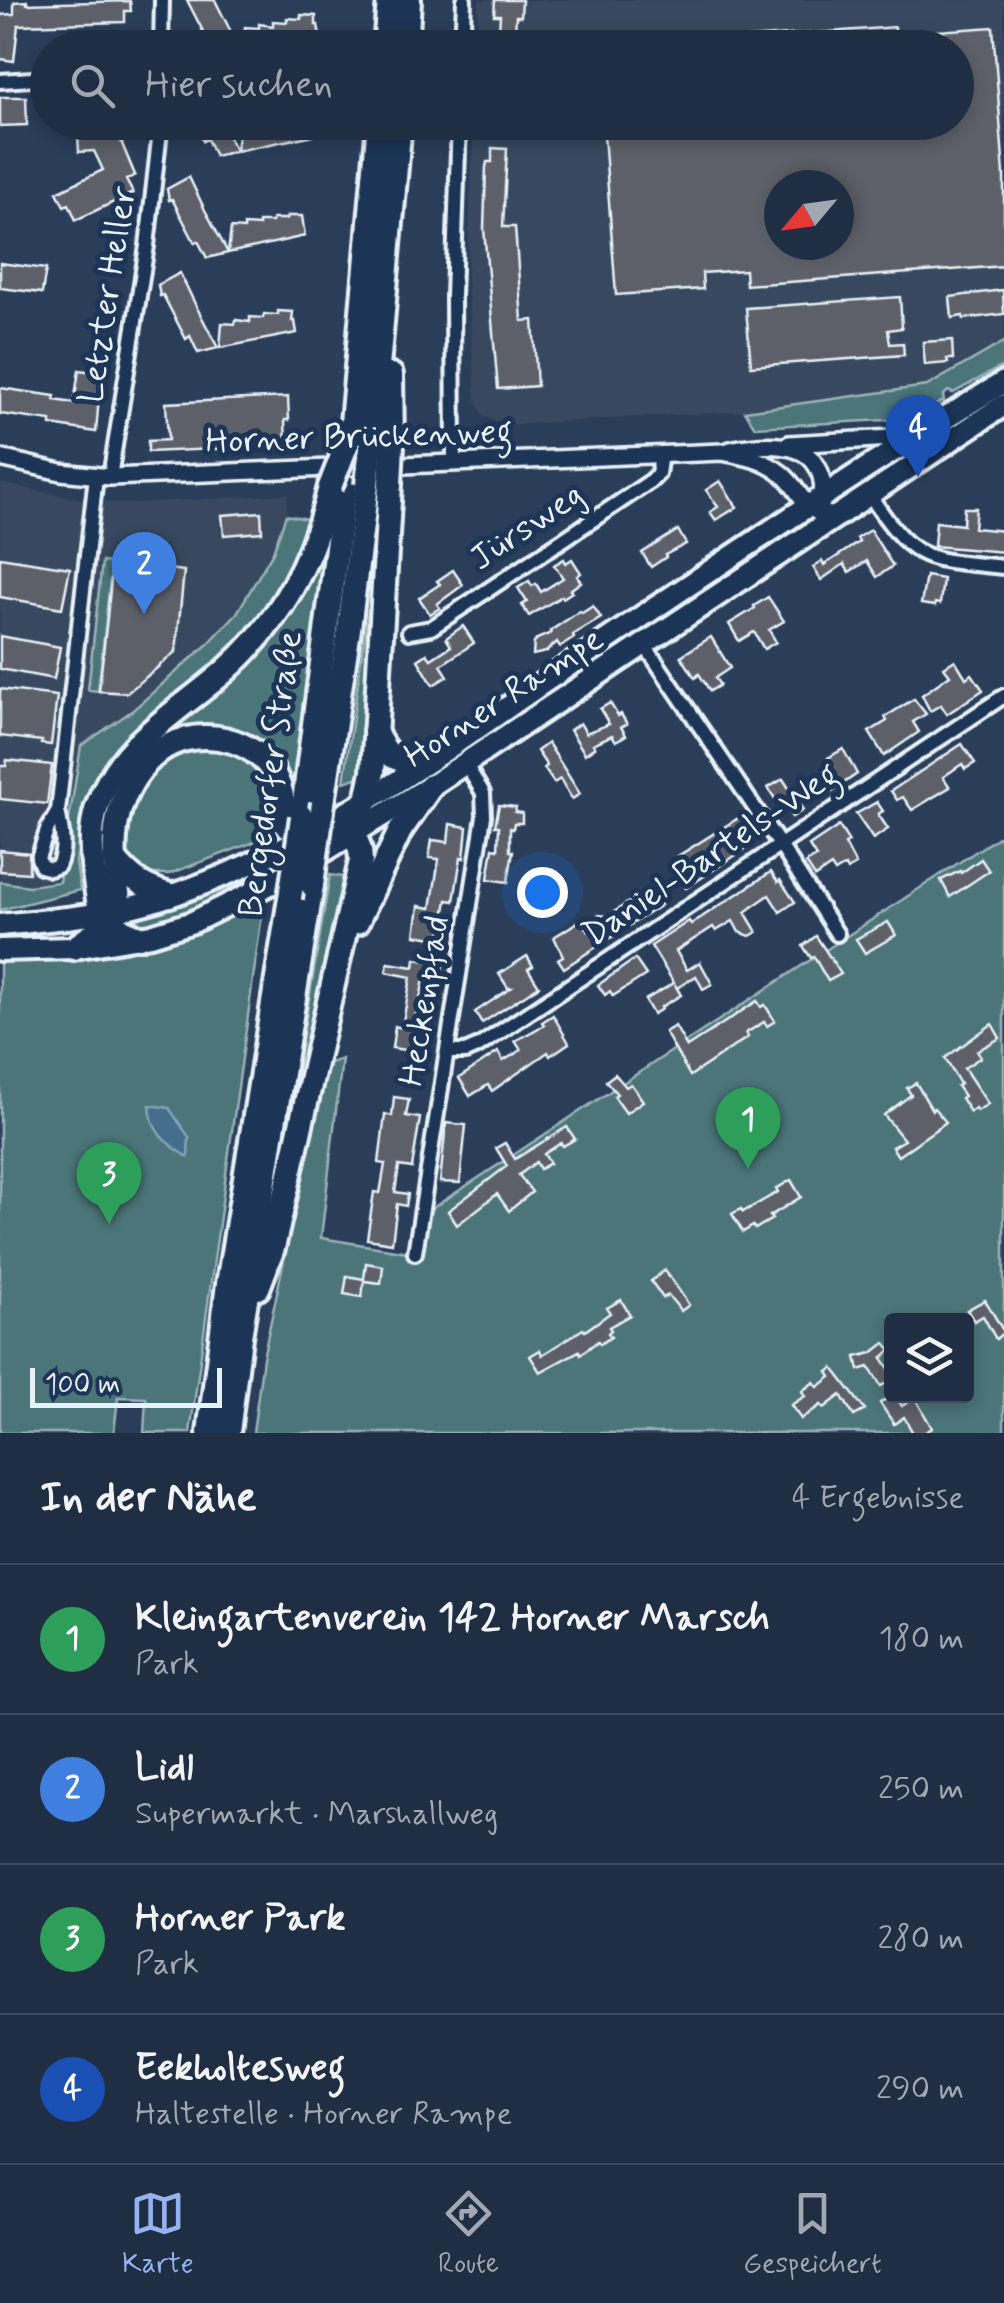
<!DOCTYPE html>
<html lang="de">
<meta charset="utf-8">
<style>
:root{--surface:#202e44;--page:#28364b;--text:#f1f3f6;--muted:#a2a8b2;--line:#3d4a5d;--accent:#95b2f1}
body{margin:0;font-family:Mynerve,sans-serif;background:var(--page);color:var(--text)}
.controls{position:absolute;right:30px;bottom:30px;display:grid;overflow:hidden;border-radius:10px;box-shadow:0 5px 15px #0003}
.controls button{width:90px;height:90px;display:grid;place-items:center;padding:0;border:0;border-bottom:2px solid var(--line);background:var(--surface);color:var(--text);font:50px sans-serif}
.compass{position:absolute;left:764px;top:170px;width:90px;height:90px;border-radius:50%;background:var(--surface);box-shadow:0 5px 15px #0003;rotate:241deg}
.scale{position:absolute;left:30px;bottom:25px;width:192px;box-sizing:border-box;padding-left:10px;border:5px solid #e8f1f8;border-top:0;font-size:28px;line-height:35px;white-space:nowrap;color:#e8f1f8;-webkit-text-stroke:8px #1d3557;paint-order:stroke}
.you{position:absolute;left:542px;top:892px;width:35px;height:35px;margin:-25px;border:8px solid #fff;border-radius:50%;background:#1a73e8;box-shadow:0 0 0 15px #1a73e833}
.badge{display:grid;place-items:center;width:65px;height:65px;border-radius:50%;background:var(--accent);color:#fff;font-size:32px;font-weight:700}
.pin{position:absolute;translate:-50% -82px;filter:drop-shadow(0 2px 5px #0008)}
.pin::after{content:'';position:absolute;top:52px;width:35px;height:30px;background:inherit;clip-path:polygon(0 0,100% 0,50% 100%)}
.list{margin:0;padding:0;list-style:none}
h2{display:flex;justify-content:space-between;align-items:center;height:130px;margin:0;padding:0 40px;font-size:42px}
h2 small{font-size:32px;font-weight:400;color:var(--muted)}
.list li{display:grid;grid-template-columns:65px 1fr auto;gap:30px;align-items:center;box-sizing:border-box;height:150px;padding:0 40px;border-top:2px solid var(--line)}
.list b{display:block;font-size:38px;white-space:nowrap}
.list p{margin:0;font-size:32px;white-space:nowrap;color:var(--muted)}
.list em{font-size:32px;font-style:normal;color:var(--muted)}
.icon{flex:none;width:55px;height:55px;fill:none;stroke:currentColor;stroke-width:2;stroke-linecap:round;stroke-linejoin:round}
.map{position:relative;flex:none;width:1004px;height:1433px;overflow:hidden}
.search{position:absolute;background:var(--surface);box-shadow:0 5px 15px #0003;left:30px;right:30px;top:30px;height:110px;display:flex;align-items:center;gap:25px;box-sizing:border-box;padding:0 35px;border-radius:55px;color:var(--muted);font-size:38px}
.sheet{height:730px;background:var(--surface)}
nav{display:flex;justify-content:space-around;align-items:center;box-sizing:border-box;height:140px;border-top:2px solid var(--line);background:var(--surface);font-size:28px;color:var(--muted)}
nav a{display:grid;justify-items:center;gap:5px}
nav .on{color:var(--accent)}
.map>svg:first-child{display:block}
.built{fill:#39485e;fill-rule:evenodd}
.green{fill:#4c7579;stroke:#9ab3b8;stroke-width:2.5;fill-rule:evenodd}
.water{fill:#456e8c;stroke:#86a2b7;stroke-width:2.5}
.building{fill:#5d6067;stroke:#e8f1f8;stroke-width:2.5;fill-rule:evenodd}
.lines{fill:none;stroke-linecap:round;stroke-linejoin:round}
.minor-casing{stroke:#e8f1f8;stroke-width:20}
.tertiary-casing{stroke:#e8f1f8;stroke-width:22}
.primary-casing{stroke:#e8f1f8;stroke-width:28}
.trunk-casing{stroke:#e8f1f8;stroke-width:30}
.minor{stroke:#1d3557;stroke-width:12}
.tertiary{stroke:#1d3557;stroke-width:15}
.primary{stroke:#1d3557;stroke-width:20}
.trunk{stroke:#1d3557;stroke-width:22}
.trunk-bridge-casing{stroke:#e8f1f8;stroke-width:30;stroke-linecap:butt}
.trunk-bridge{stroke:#1d3557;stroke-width:22}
.labels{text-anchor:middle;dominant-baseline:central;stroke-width:10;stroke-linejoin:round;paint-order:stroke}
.street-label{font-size:35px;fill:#e8f1f8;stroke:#1d3557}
</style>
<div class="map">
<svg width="1004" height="1433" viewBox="0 0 1004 1433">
<rect width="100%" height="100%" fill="#2a3e5a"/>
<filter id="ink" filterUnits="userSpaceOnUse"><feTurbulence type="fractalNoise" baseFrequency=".01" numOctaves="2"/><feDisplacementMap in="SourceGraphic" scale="20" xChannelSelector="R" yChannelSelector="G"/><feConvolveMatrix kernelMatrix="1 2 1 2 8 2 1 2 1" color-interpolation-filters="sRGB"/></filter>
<g filter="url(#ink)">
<g class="built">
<path d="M479,0H1004V342L927,386L745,411L504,425L484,416L476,401L467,280L474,123L956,122V48L477,47ZM779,185H839V245H779Z"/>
<polygon points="0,483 69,497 122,504 288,494 286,515 273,552 237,613 208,644 133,710 81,746 59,883 29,886 0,882"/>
</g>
<g class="green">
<polygon points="1004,342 1004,365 953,393 948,391 943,396 944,401 904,419 755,427 745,411 927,386"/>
<polygon points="286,515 308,519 278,595 240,643 104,768 82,820 76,863 80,890 0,910 0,882 29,886 59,882 81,746 133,710 208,644 237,613 273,552"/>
<polygon points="322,547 325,549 294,794 289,796 264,750 156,745 167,725"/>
<polygon points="102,562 112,563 98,691 88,690"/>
<polygon points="368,610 374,612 363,776 344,782"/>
<path d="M214,745C224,748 237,749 245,755C271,772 277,806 273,835L169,874H148L138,868L122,852L128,810L156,763L183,748Z"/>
<path d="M1004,833V1433H253L263,1358L326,1064L342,1059L321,1238L420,1254L428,1211ZM892,1320H966V1396H892Z"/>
<polygon points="267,864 269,875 158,925 141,927 126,923 125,916"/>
<polygon points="330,875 349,878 294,1121 288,1124"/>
<path d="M264,900L190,1433H144L146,1398L118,1397L114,1433H0V959C44,961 98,961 140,949C184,938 224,920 264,900Z"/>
</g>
<path class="water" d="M150,1105L169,1108L189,1137L188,1157C166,1143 151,1133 150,1105Z"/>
<g class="building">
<polygon points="187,0 215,0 239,48 217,48 214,40 209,43"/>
<polygon points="495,0 522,0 521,16 516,16 514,48 498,48 500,15 494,15"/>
<polygon points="27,1 27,4 130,1 131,11 125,11 125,22 18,25 14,61 0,59 0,15 14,14 14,2"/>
<polygon points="301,15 316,16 316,25 318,25 320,37 263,48 244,48 245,27 259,28 259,24 273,26 273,21 287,22 287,18 301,19"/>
<path d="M895,27V34L993,27L1004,174V266L746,285L745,270L702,273L703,289L616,295L603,122H956V48H723L722,40ZM779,185H839V245H779Z"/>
<polygon points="0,97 26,97 27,125 0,126"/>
<polygon points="92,122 113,122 135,175 126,180 133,193 76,220 69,204 64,206 57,192 103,170 94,151 79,152 78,135 94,129"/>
<polygon points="193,122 221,122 236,151 215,156 207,139 203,141"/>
<polygon points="267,122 310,122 314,135 236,151 239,126 252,127 253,123"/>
<polygon points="492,148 507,149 503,227 515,227 522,321 533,320 537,386 498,389 484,229 486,167 487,162 492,162"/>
<polygon points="189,177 205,210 228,253 207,258 198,241 195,243 172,199 169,200 167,189"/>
<polygon points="287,216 302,216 305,236 228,253 231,228 244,229 244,225 259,226 259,222 272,222 273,219 287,219"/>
<polygon points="0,263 46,269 42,293 0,288"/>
<polygon points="180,273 196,306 218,348 198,353 190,336 186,339 163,295 160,296 158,285"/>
<polygon points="1003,290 1004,314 964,319 963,316 952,318 950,297"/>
<polygon points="900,297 902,328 888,330 890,344 903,343 904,355 751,366 746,308"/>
<polygon points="278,311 293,312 292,321 295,321 297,333 220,348 222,323 235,324 236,320 250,322 250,317 263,318 264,314 278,315"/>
<polygon points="952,340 953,359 947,359 948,363 925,365 923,342"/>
<polygon points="79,370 101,373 96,432 51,425 51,421 0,414 0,388 55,396 54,400 74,403"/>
<polygon points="288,397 289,420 285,420 286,446 148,452 148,441 168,440 166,403"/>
<polygon points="720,481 737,507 716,520 710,512 718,507 706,490"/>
<polygon points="964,508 976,508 974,528 1004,531 1004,552 934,546 936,522 963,525"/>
<polygon points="261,512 262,532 224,535 222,515"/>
<polygon points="678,530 686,544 665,555 666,557 651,567 642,553"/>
<polygon points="870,530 893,566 877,577 867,561 849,572 844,564 821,580 813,567 822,561 824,565 859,542 857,538"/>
<polygon points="0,557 70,568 62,608 0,597"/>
<polygon points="564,559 566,563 572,559 581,573 577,576 581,582 570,590 572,592 563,598 562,596 529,616 522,605 527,602 518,588 529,581 532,586 536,584 541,592 563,578 554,565"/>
<polygon points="113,562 184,571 176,652 127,693 99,691"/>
<polygon points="453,570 463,585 437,604 440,608 430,614 419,598 440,584 437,581"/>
<polygon points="926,576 943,579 940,604 935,603 935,606 921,604"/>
<polygon points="768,597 784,621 769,630 776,642 764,649 754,632 739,641 729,624 755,608 754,606"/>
<polygon points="593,606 601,618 573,635 574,638 560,647 557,642 546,652 533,655 534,643 537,639 551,633 550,631 580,611 582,613"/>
<polygon points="463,626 474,643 441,665 448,676 433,685 418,660 427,654 431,659 451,646 446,638"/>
<polygon points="0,636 60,647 54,679 0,669"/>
<polygon points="711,637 730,668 715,678 720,685 710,691 699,674 695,678 681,656"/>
<polygon points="955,660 966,678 972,674 983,690 947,714 941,705 930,711 922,695 950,675 944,667"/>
<polygon points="0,689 57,696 51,745 41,744 42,741 0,736"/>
<polygon points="914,699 926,714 913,722 919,732 884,756 869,732 887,721 885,717"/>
<polygon points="610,703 618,716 621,714 627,724 621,727 626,735 616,741 612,735 593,744 595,747 585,754 570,730 580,723 586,733 609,724 600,709"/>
<polygon points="548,743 580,794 572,799 560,779 554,783 544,768 547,766 537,751"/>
<polygon points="962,744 975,763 965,769 962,764 943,777 950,787 912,810 903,797 897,800 891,791"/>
<polygon points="843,749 857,774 822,798 811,782 828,770 826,766 831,763 828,758"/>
<polygon points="7,760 52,765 47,804 0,799 0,766 6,766"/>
<polygon points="783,779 803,810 792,817 784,806 781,808 768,788"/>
<polygon points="877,802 883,811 878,814 888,829 873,839 856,814"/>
<polygon points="499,805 516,807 515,812 522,813 522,823 514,823 513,829 510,828 510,851 513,851 508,882 488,879 493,848 498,849 499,826 495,826"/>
<polygon points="740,817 748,830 741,834 748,847 686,888 675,872 684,866 678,856"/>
<polygon points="450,824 467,827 464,858 461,857 454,901 447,900 440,939 415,935 419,906 431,908 439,859 429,858 432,840 448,842"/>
<polygon points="839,826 849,842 845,844 856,865 847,870 845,866 835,872 831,866 815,877 806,863 816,857 809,846"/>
<polygon points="0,850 29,853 29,873 0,871"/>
<polygon points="981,859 989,871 950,897 941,880 960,871 961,873"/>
<polygon points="771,872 778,882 780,880 795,902 780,912 769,895 745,912 757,932 750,936 739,932 733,921 716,931 713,927 676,951 687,970 700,962 712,984 703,989 696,976 677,988 675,985 681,995 661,1007 662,1009 653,1014 645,1000 674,983 651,946 689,921 691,924"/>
<polygon points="644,892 649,899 655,895 661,905 564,968 558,959 563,956 554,937 581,920 588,931 598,915 608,916"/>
<polygon points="888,922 896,935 865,953 856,939"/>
<polygon points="816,936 841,974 828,981 814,957 811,958 803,946"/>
<polygon points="527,956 533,966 528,969 539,986 482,1023 475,1012 511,988 508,988 499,974"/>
<polygon points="415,959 443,963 441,978 428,976 427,979 424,979 420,999 438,1002 435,1017 416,1014 411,1051 392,1048 395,1026 402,1028 411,977 386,972 388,963 414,967"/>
<polygon points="635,959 646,975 613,996 610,991 605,995 598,985"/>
<polygon points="757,1001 761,1007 765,1005 775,1021 767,1026 764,1022 746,1033 748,1037 690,1076 665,1032 675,1026 687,1047"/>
<polygon points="553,1015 569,1043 550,1056 548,1052 492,1091 488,1085 470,1096 459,1078 498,1052 503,1061 521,1050 515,1041 544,1025 542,1022"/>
<polygon points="992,1024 1000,1038 977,1051 981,1057 964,1068 988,1104 977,1111 975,1108 970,1112 961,1098 964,1096 957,1086 960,1084 945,1058"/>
<polygon points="615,1074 626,1087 631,1084 643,1101 626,1113 614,1096 617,1094 606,1081"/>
<polygon points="916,1083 932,1110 934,1108 946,1122 898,1156 892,1147 904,1140 884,1115 911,1095 907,1088"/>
<polygon points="394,1097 409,1099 406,1116 420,1118 412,1168 399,1166 395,1192 408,1194 406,1206 397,1204 392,1243 367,1239 374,1192 380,1193 382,1182 385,1164 379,1163 385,1114 392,1116"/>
<polygon points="446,1123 466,1125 460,1183 440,1182"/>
<polygon points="567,1127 575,1139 563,1146 561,1143 544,1154 550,1163 540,1169 536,1162 519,1175 532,1192 509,1211 497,1194 457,1225 448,1211 507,1166 496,1148 505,1143 515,1159"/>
<polygon points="791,1180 801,1197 770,1216 772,1219 755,1229 753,1226 743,1232 732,1214 741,1209 743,1212 778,1192 776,1189"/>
<polygon points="366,1263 383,1266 381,1283 364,1281 362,1297 344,1294 347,1276 364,1279"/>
<polygon points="665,1270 689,1305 681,1311 668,1295 663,1298 651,1281"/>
<polygon points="621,1300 630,1315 609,1327 611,1330 608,1333 611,1337 600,1344 598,1341 581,1354 579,1351 540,1372 530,1356 540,1350 542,1355 583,1329 585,1331 610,1313 607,1308"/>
<polygon points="985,1300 1004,1332 996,1339 983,1316 974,1321 967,1310"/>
<polygon points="885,1343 891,1350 882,1358 892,1373 892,1380 881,1386 869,1367 859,1370 856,1357 872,1353"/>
<polygon points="833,1368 865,1410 854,1416 841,1395 824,1408 821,1405 801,1419 791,1405 805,1396 802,1391 814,1382 818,1387 831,1377 828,1372"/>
<polygon points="892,1395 895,1396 902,1406 915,1398 932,1428 924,1433 913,1433 904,1417 894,1424 880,1403"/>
</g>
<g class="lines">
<g class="minor-casing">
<g id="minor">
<polyline points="161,48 162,0"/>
<polyline points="462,48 464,0"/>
<polyline points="0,81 48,78"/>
<polyline points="454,463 453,296 459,122"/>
<polyline points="110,477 147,246 161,122"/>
<path d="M869,494C915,564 924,559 1004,567"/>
<polyline points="409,632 431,628 651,481 658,474 661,454"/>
<polyline points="644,644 780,845 837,934"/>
<path d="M58,811C62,830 66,848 58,866L50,869L41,866L38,858L48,828L58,811L96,476"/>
<polyline points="448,1052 465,1052 479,1046 1004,696"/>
<polyline points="415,1253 484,816 483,793 465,763"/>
</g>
</g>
<g class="tertiary-casing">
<g id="tertiary">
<polyline points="789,444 910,437"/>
<path d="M730,450C775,441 830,440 822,503"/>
<path d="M0,458L61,472L110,477L722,452C744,456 763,459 782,474C805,493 802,516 837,515"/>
</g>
</g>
<g class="primary-casing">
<g id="primary">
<path d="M0,925C50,920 101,916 150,902C309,855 442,750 577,660C719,565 859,470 1004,382"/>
<polyline points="0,950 74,948 151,935 193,922 272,883 431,786 1004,405"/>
</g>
</g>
<g class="trunk-casing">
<g id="trunk">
<polyline points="385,48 389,0"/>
<polyline points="406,48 409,0"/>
<polyline points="391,375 392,444"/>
<polyline points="371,445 400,122"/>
<polyline points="350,446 379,122"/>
<path d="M375,731C387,759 395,761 424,762"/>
<polyline points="323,803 349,629 367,485"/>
<polyline points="302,817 345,486"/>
<polyline points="353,834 367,800 373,772 390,484"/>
<path d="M114,858C130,879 145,888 170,895"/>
<polyline points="357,922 400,831 431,786"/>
<path d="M139,937L124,931L100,912C95,879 86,840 97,807C118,743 179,712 226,670C282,620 313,559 330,487"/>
<path d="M74,948L95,933L120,909C116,875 110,843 120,809C127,788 140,766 158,752C191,727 245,734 270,767C282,785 284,805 287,826"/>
<path d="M258,1288L273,1248L361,861C361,841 349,822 328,824"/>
<polyline points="209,1433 228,1284 290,898"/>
<polyline points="228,1433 240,1337 312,885"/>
</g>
</g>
<use href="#minor" class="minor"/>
<use href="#tertiary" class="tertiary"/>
<use href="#primary" class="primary"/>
<use href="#trunk" class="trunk"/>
<g class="trunk-bridge-casing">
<g id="trunk-bridge">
<polyline points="390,484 392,444"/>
<polyline points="367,485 371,445"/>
<polyline points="330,487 346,446"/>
<polyline points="312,885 323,803"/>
<polyline points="290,898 302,817"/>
</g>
</g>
<use href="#trunk-bridge" class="trunk-bridge"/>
</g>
</g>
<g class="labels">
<g class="street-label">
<text transform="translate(108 295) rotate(-81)">Letzter Heller</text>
<text transform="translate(359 437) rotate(-2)">Horner Brückenweg</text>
<text transform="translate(527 527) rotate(-34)">Jürsweg</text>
<text transform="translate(504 698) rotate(-33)">Horner Rampe</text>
<text transform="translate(271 774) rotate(-82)">Bergedorfer Straße</text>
<text transform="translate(711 855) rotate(-34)">Daniel-Bartels-Weg</text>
<text transform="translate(425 1001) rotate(-81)">Heckenpfad</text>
</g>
</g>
</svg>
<div class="controls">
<button><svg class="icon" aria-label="layers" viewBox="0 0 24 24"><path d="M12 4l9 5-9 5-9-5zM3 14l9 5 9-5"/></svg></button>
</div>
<svg class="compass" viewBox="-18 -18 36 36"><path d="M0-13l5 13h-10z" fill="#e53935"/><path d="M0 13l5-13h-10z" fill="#a2a8b2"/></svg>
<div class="scale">100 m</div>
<div class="you"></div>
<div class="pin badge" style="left:748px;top:1169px;background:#2e9e5b">1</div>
<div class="pin badge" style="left:144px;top:614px;background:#3f7fe0">2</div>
<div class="pin badge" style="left:109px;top:1224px;background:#2e9e5b">3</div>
<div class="pin badge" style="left:918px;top:477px;background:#1a4fb4">4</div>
<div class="search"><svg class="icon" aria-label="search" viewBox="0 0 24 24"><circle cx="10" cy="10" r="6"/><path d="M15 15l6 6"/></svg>Hier suchen</div>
</div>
<section class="sheet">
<h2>In der Nähe<small>4 Ergebnisse</small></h2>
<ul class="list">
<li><span class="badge" style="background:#2e9e5b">1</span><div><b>Kleingartenverein 142 Horner Marsch</b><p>Park</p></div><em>180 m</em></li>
<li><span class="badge" style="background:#3f7fe0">2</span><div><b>Lidl</b><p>Supermarkt · Marshallweg</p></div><em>250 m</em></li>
<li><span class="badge" style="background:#2e9e5b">3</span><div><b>Horner Park</b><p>Park</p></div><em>280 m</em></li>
<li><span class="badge" style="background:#1a4fb4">4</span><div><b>Eekholtesweg</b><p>Haltestelle · Horner Rampe</p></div><em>290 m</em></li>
</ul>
</section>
<nav>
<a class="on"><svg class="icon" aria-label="map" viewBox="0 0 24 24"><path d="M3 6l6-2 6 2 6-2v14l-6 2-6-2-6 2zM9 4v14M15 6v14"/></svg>Karte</a>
<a><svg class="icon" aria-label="directions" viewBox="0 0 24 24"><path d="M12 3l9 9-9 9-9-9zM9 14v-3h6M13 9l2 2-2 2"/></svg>Route</a>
<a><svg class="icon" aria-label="saved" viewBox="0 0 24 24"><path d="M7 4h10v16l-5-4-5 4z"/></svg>Gespeichert</a>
</nav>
